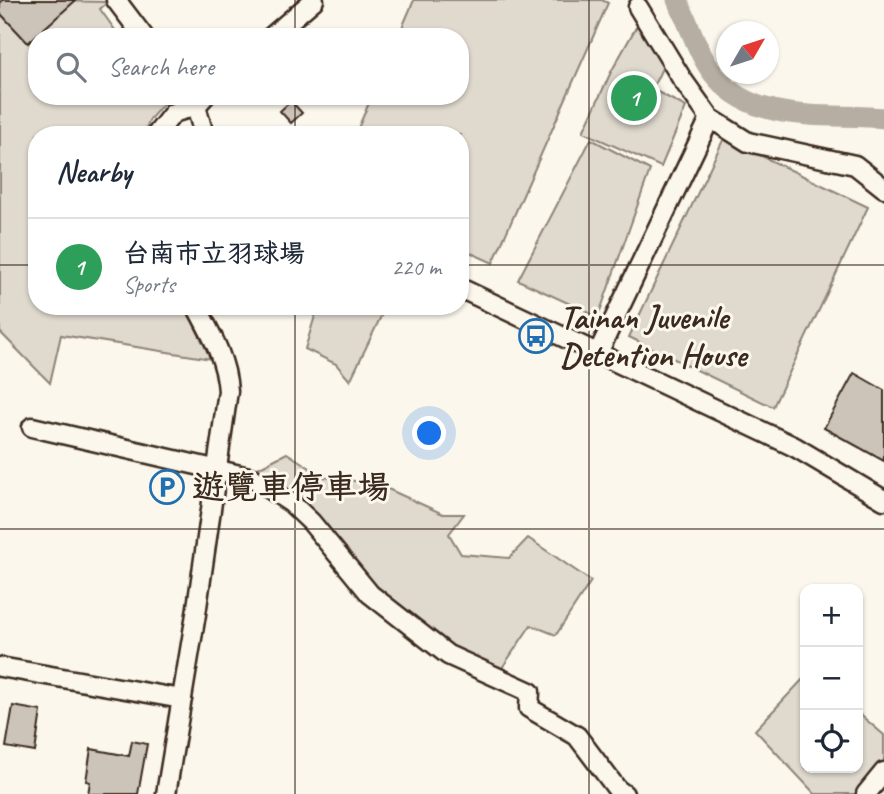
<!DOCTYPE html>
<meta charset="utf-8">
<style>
:root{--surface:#fff;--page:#f2f2f3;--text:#1f2937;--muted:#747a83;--line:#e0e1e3;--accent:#1f6fb2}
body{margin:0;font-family:Caveat,"LXGW WenKai TC",sans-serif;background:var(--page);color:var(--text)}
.controls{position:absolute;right:21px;bottom:21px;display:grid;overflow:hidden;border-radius:14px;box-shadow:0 2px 5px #0004}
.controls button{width:63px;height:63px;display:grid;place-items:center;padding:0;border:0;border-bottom:2px solid var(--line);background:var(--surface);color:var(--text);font:35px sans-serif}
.compass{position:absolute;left:716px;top:21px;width:63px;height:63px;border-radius:50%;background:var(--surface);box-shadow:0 2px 5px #0004;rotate:51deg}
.you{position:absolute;left:430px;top:434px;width:24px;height:24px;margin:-18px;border:5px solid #fff;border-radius:50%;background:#1a73e8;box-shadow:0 0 0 10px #1a73e833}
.badge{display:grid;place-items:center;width:46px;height:46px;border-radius:50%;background:var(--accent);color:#fff;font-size:23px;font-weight:700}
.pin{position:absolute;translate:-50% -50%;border:4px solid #fff;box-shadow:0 2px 7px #0006}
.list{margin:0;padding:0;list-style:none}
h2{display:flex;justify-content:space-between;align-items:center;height:91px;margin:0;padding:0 28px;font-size:30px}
h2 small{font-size:23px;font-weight:400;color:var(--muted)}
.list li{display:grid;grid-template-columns:46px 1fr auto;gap:21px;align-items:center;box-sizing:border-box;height:98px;padding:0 28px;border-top:2px solid var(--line)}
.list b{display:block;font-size:26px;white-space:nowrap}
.list p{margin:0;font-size:23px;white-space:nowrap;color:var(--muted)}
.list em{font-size:23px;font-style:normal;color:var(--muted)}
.icon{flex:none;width:38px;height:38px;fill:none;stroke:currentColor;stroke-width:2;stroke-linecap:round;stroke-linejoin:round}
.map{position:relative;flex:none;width:884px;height:794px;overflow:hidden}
.search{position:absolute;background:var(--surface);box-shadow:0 2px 5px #0004;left:28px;top:28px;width:441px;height:77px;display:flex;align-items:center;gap:18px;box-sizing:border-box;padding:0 24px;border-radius:28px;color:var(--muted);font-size:26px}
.panel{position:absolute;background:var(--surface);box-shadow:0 2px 5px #0004;left:28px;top:126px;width:441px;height:189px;border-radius:28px}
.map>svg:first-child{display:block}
.green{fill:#dfd9ce;stroke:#8d8276;stroke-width:2}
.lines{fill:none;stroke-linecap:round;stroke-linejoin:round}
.river{stroke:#b6aea2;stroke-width:21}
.building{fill:#ccc4b9;stroke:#3b2a1e;stroke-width:2}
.minor-casing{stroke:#3b2a1e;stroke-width:23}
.minor{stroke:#fbf7ec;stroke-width:18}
.grid{fill:none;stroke:#3b2a1e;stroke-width:2;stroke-opacity:0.55}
.labels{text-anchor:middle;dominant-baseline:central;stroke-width:6;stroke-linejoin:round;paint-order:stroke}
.poi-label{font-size:33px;font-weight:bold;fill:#3b2a1e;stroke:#fbf7ec;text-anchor:start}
</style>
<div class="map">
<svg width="884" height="794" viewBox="0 0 884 794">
<rect width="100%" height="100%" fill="#fbf7ec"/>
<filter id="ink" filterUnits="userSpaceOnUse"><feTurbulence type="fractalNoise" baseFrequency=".0143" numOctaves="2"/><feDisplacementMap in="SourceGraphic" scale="14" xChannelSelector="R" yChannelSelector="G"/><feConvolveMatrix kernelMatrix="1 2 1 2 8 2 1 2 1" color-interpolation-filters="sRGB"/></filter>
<g filter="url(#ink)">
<g class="green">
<polygon points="0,0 108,2 100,9 120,37 37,37 37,96 163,96 166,101 150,119 143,135 37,135 37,306 185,306 211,359 61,335 50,383 0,332"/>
<polygon points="414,0 602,0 608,3 493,263 460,248 460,135 355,135 372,96 460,96 460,37 398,37"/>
<polygon points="639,22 665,62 652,89 686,107 661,167 583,132 611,72"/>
<polygon points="724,138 868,207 773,407 629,337"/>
<polygon points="591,139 650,170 598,317 518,280"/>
<polygon points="318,306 386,306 350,381 336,364 305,349"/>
<polygon points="287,453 324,477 377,484 443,514 464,514 449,534 461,554 509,558 528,538 591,581 556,635 531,625 500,671 448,651 373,593 283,488 256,469"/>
<polygon points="805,677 805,768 858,768 858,713 884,735 884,762 856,794 815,794 755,730"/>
</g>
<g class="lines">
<path class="river" d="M677,0C690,24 698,56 716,77C756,125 828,113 884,118"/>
</g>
<g class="building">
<polygon points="3,0 76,0 28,43 0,13 0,3"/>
<polygon points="291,101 302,113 291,123 280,111"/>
<polygon points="854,373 884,390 884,461 824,428"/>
<polygon points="13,706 41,711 35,752 6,747"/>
<polygon points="132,741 147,744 138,794 88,794 90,782 86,781 91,749 129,756"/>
</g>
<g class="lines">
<g class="minor-casing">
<g id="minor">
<polyline points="116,0 144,37"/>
<polyline points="638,7 682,79 710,118 748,142 855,165 884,188"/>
<polyline points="271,37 314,0"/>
<polyline points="188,96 196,106 204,135"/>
<polyline points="156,135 173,113 196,106 205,96"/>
<polyline points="460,288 795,447 884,500"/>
<polyline points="598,353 710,118"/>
<polyline points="32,427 253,478 291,503 311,522 370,594 448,655 530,692 529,708 577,736 617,789 624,794"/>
<polyline points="0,667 182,699"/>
<path d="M166,794L196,614L228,391C226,359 211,334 196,306"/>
<polyline points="866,794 884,772"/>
</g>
</g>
<use href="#minor" class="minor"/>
</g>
</g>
<path class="grid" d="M295,0V37M589,0V794M295,96V135M0,265H37M460,265H884M295,306V794M0,529H884"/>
<defs>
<g id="bus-ring" transform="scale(1.75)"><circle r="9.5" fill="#fbf7ec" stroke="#1f6fb2" stroke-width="1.5"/><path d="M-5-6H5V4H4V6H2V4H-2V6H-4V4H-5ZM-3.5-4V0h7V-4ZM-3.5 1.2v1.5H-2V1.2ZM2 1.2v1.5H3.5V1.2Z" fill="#1f6fb2"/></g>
<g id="parking-ring" transform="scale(1.75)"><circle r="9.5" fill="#fbf7ec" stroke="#1f6fb2" stroke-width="1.5"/><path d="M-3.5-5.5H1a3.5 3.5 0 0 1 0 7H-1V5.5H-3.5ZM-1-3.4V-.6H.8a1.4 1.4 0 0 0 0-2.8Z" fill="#1f6fb2"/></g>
</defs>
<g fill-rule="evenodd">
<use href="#bus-ring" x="536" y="336"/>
<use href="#parking-ring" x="167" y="487"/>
</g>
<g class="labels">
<g class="poi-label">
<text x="560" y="317">Tainan Juvenile<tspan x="560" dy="38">Detention House</tspan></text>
<text x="192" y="487">遊覽車停車場</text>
</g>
</g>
</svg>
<div class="controls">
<button>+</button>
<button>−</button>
<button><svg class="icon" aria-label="locate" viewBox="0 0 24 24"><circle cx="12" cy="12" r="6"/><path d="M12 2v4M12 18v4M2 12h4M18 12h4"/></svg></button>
</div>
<svg class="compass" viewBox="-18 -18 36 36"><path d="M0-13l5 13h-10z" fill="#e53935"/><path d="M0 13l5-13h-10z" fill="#747a83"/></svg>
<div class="you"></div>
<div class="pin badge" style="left:634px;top:98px;background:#2e9e5b">1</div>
<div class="search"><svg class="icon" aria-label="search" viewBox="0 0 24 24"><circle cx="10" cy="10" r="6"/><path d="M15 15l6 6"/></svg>Search here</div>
<section class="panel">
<h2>Nearby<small></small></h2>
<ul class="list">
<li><span class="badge" style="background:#2e9e5b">1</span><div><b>台南市立羽球場</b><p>Sports</p></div><em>220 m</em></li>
</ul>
</section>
</div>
